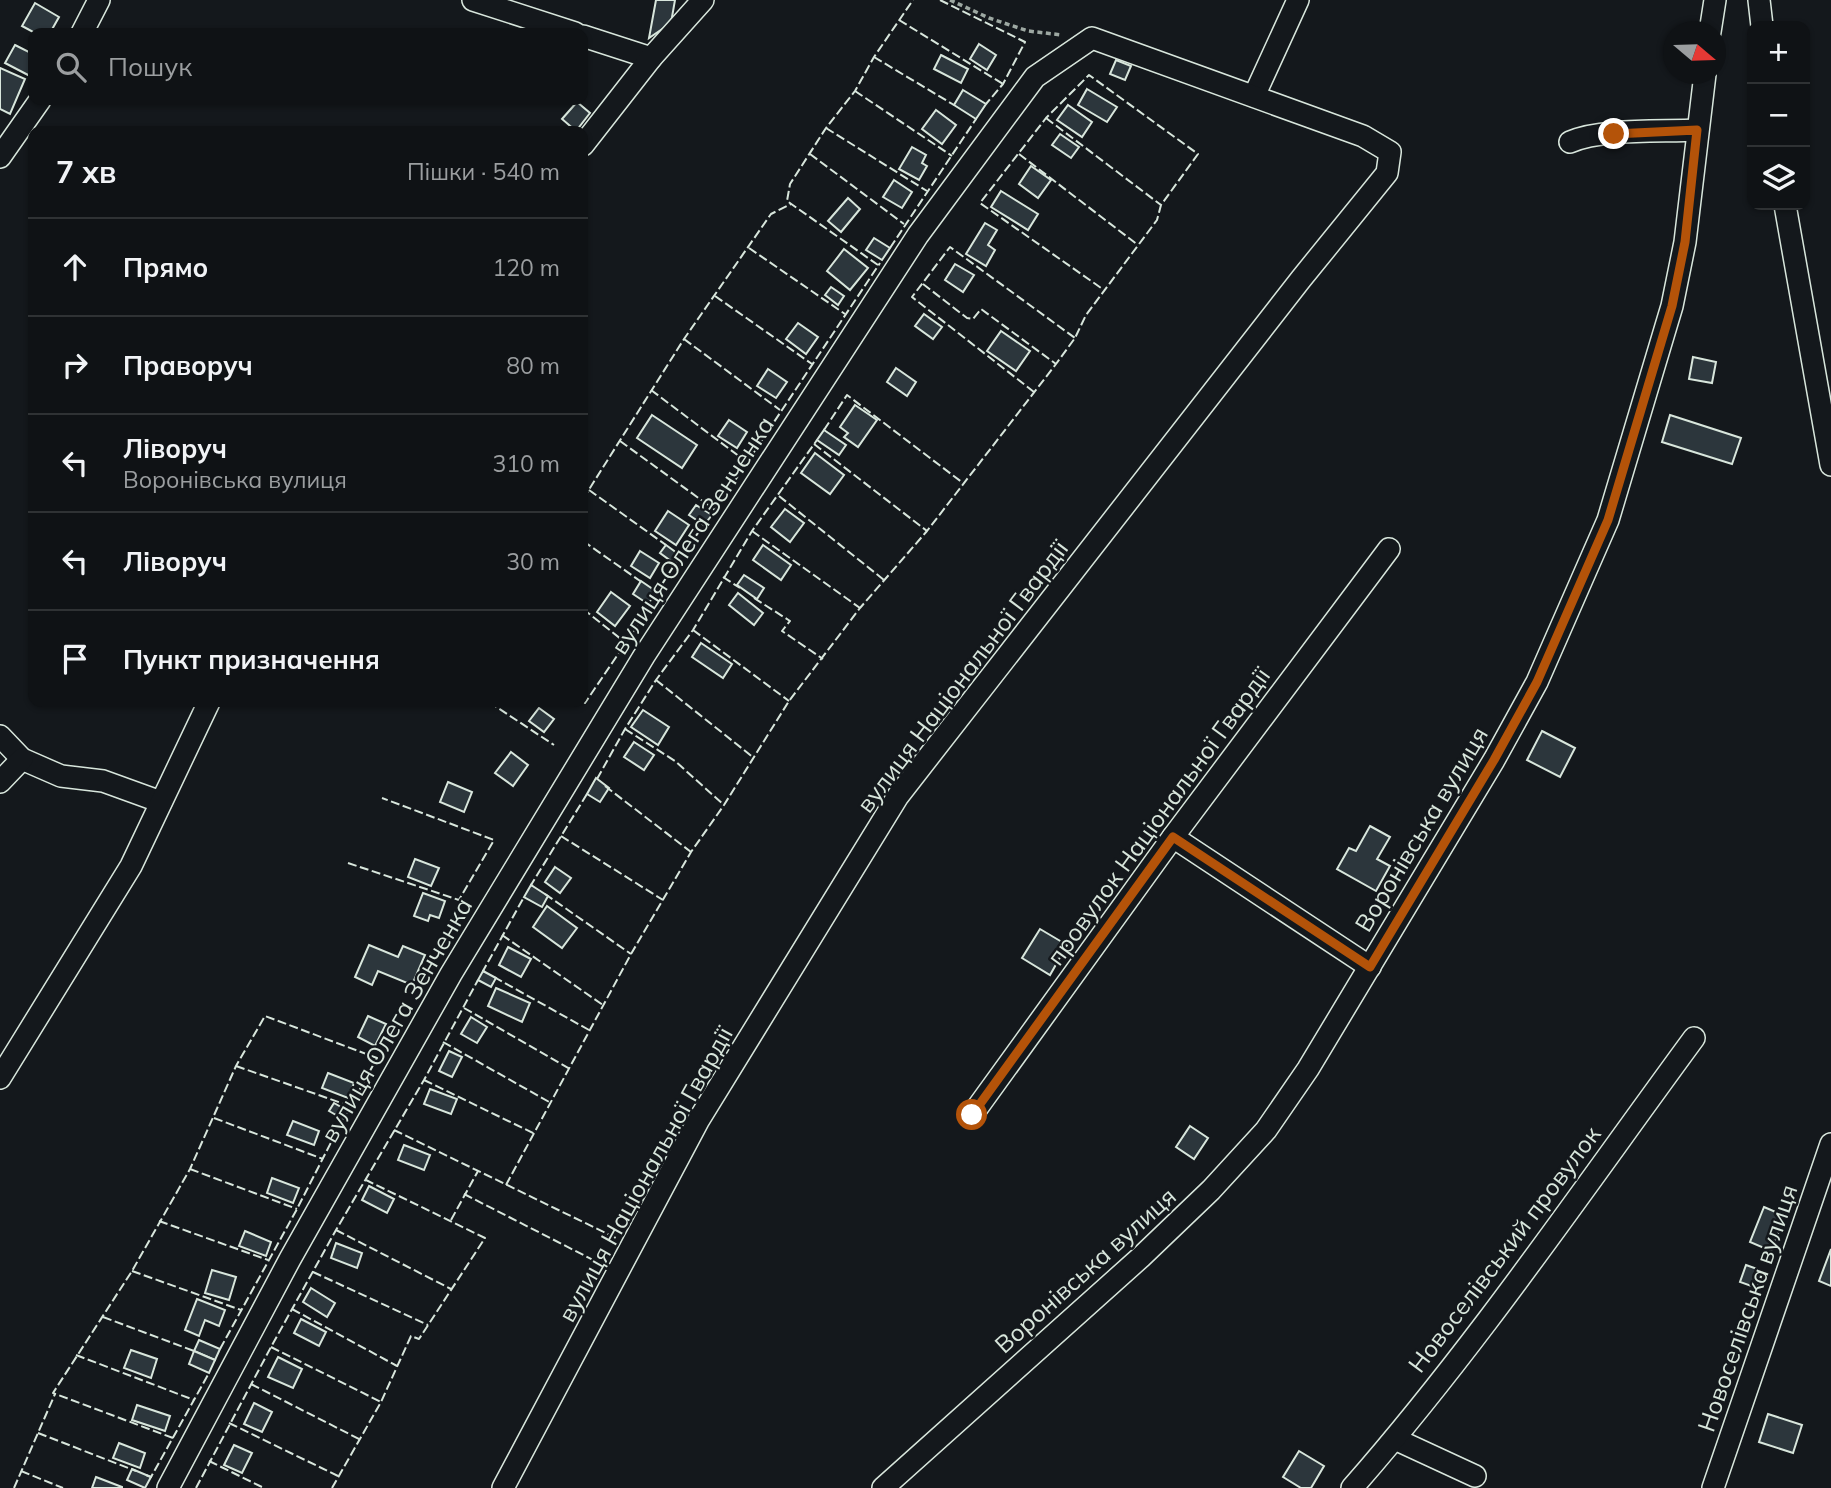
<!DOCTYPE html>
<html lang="uk">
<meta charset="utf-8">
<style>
:root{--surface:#0f1215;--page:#181b1e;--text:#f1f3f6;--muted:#9b9ea0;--line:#2f3234}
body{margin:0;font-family:Mulish,sans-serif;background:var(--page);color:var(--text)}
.controls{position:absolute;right:21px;top:21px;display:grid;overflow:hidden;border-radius:14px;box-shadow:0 2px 5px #0004}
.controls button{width:63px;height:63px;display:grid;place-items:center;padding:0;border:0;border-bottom:2px solid var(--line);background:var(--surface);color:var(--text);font:35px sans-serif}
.compass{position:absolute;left:1663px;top:21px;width:63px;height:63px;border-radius:50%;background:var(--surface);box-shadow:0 2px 5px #0004;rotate:109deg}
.stop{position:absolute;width:21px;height:21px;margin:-16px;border:5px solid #b45309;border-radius:50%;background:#fff}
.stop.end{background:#b45309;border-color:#fff;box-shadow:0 2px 7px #0008}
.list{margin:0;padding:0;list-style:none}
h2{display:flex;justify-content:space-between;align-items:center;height:91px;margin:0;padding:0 28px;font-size:30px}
h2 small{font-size:23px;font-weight:400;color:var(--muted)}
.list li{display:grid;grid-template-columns:46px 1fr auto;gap:21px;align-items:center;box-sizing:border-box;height:98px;padding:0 28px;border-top:2px solid var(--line)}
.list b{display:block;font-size:26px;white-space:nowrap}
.list p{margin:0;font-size:23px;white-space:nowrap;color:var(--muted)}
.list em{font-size:23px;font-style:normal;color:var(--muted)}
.icon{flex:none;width:38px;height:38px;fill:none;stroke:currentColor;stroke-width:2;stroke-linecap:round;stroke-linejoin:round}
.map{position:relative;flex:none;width:1831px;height:1488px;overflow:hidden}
.search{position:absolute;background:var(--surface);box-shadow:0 2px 5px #0004;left:28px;top:28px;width:560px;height:77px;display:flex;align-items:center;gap:18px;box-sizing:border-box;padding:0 24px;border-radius:14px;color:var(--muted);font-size:26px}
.panel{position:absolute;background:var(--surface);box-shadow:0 2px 5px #0004;left:28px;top:126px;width:560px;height:581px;border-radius:14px}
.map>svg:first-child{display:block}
.building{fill:#2c363c;stroke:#d8e6dc;stroke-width:2}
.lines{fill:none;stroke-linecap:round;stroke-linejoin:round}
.minor-casing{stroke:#d8e6dc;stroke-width:24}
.path{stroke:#9da8a2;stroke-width:3.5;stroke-dasharray:5 3.5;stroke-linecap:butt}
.minor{stroke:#14181c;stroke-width:21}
.fence{stroke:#d8e6dc;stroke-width:2;stroke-dasharray:9 3.5;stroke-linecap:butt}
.route{stroke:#b45309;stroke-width:9}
.labels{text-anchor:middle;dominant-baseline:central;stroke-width:5;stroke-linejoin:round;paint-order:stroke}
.street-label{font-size:24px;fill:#d8e6dc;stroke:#14181c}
</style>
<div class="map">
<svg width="1831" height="1488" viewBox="0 0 1831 1488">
<rect width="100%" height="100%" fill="#14181c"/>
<g class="building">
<polygon points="656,0 675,0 671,23 649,38"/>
<polygon points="35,3 59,17 50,33 35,33 22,26"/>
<polygon points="979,44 996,55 987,70 970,59"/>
<polygon points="15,45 33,54 33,69 30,76 5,63"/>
<polygon points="941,55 968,69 961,83 934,69"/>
<polygon points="1116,60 1131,66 1125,80 1110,74"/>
<polygon points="0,68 25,79 10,114 0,109"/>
<polygon points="1087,89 1117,107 1107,122 1078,105"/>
<polygon points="963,90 986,104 976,119 954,105"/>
<polygon points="577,102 590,113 576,131 562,119"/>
<polygon points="1068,105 1092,122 1082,137 1057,120"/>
<polygon points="936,110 956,125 942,144 922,129"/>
<polygon points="1060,134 1079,147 1071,158 1052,145"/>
<polygon points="912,147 926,155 922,163 927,166 919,180 899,169"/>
<polygon points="1031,166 1051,180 1038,198 1019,184"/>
<polygon points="894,180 912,192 902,208 883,197"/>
<polygon points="1001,191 1038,214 1028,230 991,207"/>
<polygon points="848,198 860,209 841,232 828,221"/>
<polygon points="985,223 997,230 988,245 995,250 986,266 966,254"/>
<polygon points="874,238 890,248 882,260 866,250"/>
<polygon points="844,249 868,268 850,290 827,271"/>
<polygon points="955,264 974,275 963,292 945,280"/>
<polygon points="831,287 844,296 838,305 825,295"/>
<polygon points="924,314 942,327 933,339 915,326"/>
<polygon points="798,323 818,337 806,354 786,339"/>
<polygon points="1001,331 1030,351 1016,371 987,351"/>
<polygon points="1693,357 1716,362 1712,383 1689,379"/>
<polygon points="896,368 916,382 907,396 887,382"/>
<polygon points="768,369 787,382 776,398 757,386"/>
<polygon points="855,405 877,420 858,447 844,437 848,433 840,427"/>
<polygon points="652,415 697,445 682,468 637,438"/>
<polygon points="1670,415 1741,438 1732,464 1662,442"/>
<polygon points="729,420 747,432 737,448 718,436"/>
<polygon points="824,430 846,445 839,455 817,440"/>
<polygon points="815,453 844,475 830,494 801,473"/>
<polygon points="696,505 712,515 704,525 689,515"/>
<polygon points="785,509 804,523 790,542 771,527"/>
<polygon points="668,511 689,525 676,545 655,531"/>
<polygon points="666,545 681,556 675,564 660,553"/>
<polygon points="763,545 791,565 781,580 753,560"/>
<polygon points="640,551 659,563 650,578 631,566"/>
<polygon points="744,575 764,588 757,599 737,585"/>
<polygon points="641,581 657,592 648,604 633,594"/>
<polygon points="611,592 630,606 615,626 597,612"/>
<polygon points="738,593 763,613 754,625 729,605"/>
<polygon points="701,643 732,664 723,678 692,657"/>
<polygon points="539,708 554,719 544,732 529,721"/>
<polygon points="643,710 669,727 658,745 631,727"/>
<polygon points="1542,731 1575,748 1560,777 1527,760"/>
<polygon points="634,742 654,755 644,770 624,757"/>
<polygon points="511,752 528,765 513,786 495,773"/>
<polygon points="596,778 609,788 600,802 587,794"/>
<polygon points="448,782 472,792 464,812 440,802"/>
<polygon points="1370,826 1390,837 1377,859 1390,866 1376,891 1337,869 1349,848 1356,851"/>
<polygon points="415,859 439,868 431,886 408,877"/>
<polygon points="555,867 571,878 560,893 545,882"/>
<polygon points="531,885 548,896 542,907 524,897"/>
<polygon points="423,893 445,901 439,918 430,915 428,921 414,916"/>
<polygon points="547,906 577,928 562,948 533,927"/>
<polygon points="1040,929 1067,945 1050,975 1022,958"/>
<polygon points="369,945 398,957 403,946 425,955 412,985 378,971 372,985 355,977"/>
<polygon points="508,947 531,959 521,977 499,965"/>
<polygon points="483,971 496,978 491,987 478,980"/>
<polygon points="496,988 530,1003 522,1022 488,1006"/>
<polygon points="368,1016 386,1024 375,1046 358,1037"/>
<polygon points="471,1017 487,1027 477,1043 461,1034"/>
<polygon points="449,1051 462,1057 452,1077 439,1071"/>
<polygon points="328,1073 354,1083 348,1098 322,1088"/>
<polygon points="430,1089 457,1099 451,1114 424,1104"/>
<polygon points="334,1103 348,1111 343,1119 329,1111"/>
<polygon points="293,1121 319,1131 314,1145 287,1135"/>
<polygon points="1190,1126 1208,1138 1194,1159 1176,1147"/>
<polygon points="404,1145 430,1155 424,1170 398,1160"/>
<polygon points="272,1178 299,1188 293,1203 267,1193"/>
<polygon points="369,1186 394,1199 387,1213 362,1200"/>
<polygon points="1764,1207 1785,1216 1771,1251 1750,1242"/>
<polygon points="245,1231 271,1242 266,1256 239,1246"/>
<polygon points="336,1243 362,1253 357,1268 331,1258"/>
<polygon points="1831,1249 1831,1286 1819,1281"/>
<polygon points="1746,1265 1763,1271 1757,1288 1740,1282"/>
<polygon points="212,1270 236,1277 229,1300 205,1293"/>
<polygon points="311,1288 335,1303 327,1317 303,1302"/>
<polygon points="197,1299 225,1310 219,1326 205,1320 199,1336 185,1330"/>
<polygon points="301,1319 326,1332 319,1346 294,1333"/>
<polygon points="199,1340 220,1349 215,1360 194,1351"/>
<polygon points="131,1350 157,1359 151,1378 124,1368"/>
<polygon points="194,1351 215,1360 209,1373 189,1364"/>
<polygon points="278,1357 302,1369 293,1388 268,1377"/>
<polygon points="254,1403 272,1412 262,1432 244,1424"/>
<polygon points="137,1405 170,1416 165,1431 132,1420"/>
<polygon points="1768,1414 1802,1425 1793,1453 1759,1442"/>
<polygon points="119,1443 145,1453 140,1468 113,1458"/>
<polygon points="234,1445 252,1453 242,1473 224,1465"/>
<polygon points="1299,1451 1324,1466 1311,1488 1301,1488 1283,1477"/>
<polygon points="132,1469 151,1477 145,1488 127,1480"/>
<polygon points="96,1477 122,1487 122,1488 92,1488"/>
</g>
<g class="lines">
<g class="minor-casing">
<g id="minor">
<polyline points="473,0 575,33"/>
<polyline points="1759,0 1762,26"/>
<polyline points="1710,32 1715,0"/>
<polyline points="82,33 99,0"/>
<polyline points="583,36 651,58"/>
<polyline points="1254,96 1298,0"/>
<path d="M1570,142C1602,128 1661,132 1697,130"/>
<polyline points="583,145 651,58 703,0"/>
<polyline points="0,157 40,100"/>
<polyline points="1785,205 1831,465"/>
<polyline points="0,736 22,759 61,776 103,781 161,802"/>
<polyline points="0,782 22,759"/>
<polyline points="1173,837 1370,967"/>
<polyline points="0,1078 131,866 209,702"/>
<polyline points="972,1115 1173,837 1389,549"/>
<polyline points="1395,1439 1475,1476"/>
<polyline points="168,1488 290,1259 451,974 644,656 918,235 1035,77 1092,38 1363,136 1390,152 1387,173 1301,279 898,796 698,1121 503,1488"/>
<polyline points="883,1488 1141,1257 1211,1190 1266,1130 1308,1069 1494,760 1537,682 1608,520 1672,306 1685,242 1705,74"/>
<path d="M1352,1488C1475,1348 1583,1189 1694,1038"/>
<polyline points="1713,1488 1831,1144"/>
</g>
</g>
<polyline class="path" points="950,0 989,18 1028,31 1062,35"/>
<use href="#minor" class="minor"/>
<g class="fence">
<polyline points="940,0 1025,42 1003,84 986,104"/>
<polyline points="899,20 1003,84"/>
<polyline points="874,57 954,105"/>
<polyline points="855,91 952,156"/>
<polyline points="1046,118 1161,205"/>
<polyline points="826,128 927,191"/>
<polyline points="810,154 904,224"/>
<polyline points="1019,154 1138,245"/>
<polyline points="749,248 845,314"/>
<polyline points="890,248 976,119"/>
<polyline points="878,265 787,201 790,184 826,128 855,91 874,57 913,0"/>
<polyline points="923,284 967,318 973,319 981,309 1056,364"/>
<polyline points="715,296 812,364"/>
<polyline points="684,339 780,410"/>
<polyline points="651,390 748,463"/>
<polyline points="1034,392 912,297 950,247 1075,338"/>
<polyline points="824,430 847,395 963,483"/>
<polyline points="620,441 715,510"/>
<polyline points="814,444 927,531"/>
<polyline points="589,490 666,545"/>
<polyline points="779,496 884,580"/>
<polyline points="583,499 684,339 771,214 791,204"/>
<polyline points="712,515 880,263"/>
<polyline points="752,531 860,608"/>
<polyline points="583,541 643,583"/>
<polyline points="681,556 704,525"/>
<polyline points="723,577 740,588"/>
<polyline points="655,590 657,592 675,564"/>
<polyline points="754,598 790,621 782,631 823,659"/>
<polyline points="583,609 626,643"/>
<polyline points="693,630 789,701"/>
<polyline points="656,680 754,758"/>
<polyline points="583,701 585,703 646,613 648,604"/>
<polyline points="489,702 554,745"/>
<polyline points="625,729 675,761 724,805"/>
<polyline points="597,779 625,729 656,680 693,630 752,531 817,440"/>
<polyline points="605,786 691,852"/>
<polyline points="561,836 663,900"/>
<polyline points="348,863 459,900 494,840 382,798"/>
<polyline points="533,886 531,885 587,794"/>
<polyline points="545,894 631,954"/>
<polyline points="502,935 603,1005"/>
<polyline points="485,972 483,971 524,897"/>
<polyline points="494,977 589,1030"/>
<polyline points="464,1008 570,1069"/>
<polyline points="443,1042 551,1103"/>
<polyline points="236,1066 350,1106"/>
<polyline points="424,1080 535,1134"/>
<polyline points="214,1118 323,1159"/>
<polyline points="394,1130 616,1238"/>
<polyline points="190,1169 297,1209"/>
<polyline points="506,1185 631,954 691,852 724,805 789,701 860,608 927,531 1056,364 1075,338 1086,315 1157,220 1161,205 1198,154 1089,75 1046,118 980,203 1104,290"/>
<polyline points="464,1194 601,1264"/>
<polyline points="451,1220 478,1171"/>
<polyline points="159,1221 268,1260"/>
<polyline points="336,1230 451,1289"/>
<polyline points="132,1271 241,1310"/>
<polyline points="313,1272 428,1325"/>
<polyline points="292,1309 397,1366"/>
<polyline points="103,1317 194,1351"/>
<polyline points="271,1347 381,1402"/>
<polyline points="220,1349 297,1209 343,1119"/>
<polyline points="76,1355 194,1400"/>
<polyline points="251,1384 361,1440"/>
<polyline points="229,1423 338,1476"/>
<polyline points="38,1433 136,1471"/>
<polyline points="173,1438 53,1393 132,1271 190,1169 236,1066 265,1016 377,1058 348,1111"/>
<polyline points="209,1461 264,1488"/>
<polyline points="21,1471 63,1488"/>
<polyline points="146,1475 151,1477 209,1373"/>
<polyline points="14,1488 55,1394"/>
<polyline points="196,1488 271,1347 336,1230 424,1080 478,980"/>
<polyline points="332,1488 381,1402 411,1336 419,1339 485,1238 366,1180"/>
</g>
</g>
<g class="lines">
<polyline class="route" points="972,1115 1173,837 1370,967 1494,760 1537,682 1608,520 1672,306 1685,242 1697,130 1614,134"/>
</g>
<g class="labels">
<g class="street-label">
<text transform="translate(692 535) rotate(-57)">вулиця Олега Зенченка</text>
<text transform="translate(962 676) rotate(-53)">вулиця Національної Гвардії</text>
<text transform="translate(1158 816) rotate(-54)">провулок Національної Гвардії</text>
<text transform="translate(1421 829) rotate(-59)">Воронівська вулиця</text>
<text transform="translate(396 1020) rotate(-60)">вулиця Олега Зенченка</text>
<text transform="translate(645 1174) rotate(-61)">вулиця Національної Гвардії</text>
<text transform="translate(1504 1249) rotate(-53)">Новоселівський провулок</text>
<text transform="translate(1085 1270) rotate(-42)">Воронівська вулиця</text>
<text transform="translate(1747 1308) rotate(-71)">Новоселівська вулиця</text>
</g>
</g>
</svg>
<div class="controls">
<button>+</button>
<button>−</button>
<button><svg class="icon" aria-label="layers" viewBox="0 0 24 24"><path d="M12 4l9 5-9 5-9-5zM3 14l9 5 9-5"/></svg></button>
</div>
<svg class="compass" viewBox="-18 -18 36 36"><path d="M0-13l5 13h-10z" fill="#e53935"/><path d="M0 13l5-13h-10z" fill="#9b9ea0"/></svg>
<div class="stop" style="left:972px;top:1115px"></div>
<div class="stop end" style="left:1614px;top:134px"></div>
<div class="search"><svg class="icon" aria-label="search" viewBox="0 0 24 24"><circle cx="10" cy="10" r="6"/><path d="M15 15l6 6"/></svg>Пошук</div>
<section class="panel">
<h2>7 хв<small>Пішки · 540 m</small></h2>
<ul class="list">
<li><svg class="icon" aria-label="ahead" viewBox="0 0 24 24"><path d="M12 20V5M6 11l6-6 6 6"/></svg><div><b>Прямо</b></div><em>120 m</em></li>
<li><svg class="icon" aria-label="right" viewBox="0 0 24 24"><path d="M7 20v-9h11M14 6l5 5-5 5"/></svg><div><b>Праворуч</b></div><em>80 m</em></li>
<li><svg class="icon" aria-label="left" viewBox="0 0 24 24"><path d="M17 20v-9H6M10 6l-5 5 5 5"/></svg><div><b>Ліворуч</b><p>Воронівська вулиця</p></div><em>310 m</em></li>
<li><svg class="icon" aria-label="left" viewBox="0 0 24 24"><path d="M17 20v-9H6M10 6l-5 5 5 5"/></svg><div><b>Ліворуч</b></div><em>30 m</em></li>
<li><svg class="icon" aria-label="arrive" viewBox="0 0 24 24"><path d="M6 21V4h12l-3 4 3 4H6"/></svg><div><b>Пункт призначення</b></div></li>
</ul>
</section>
</div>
